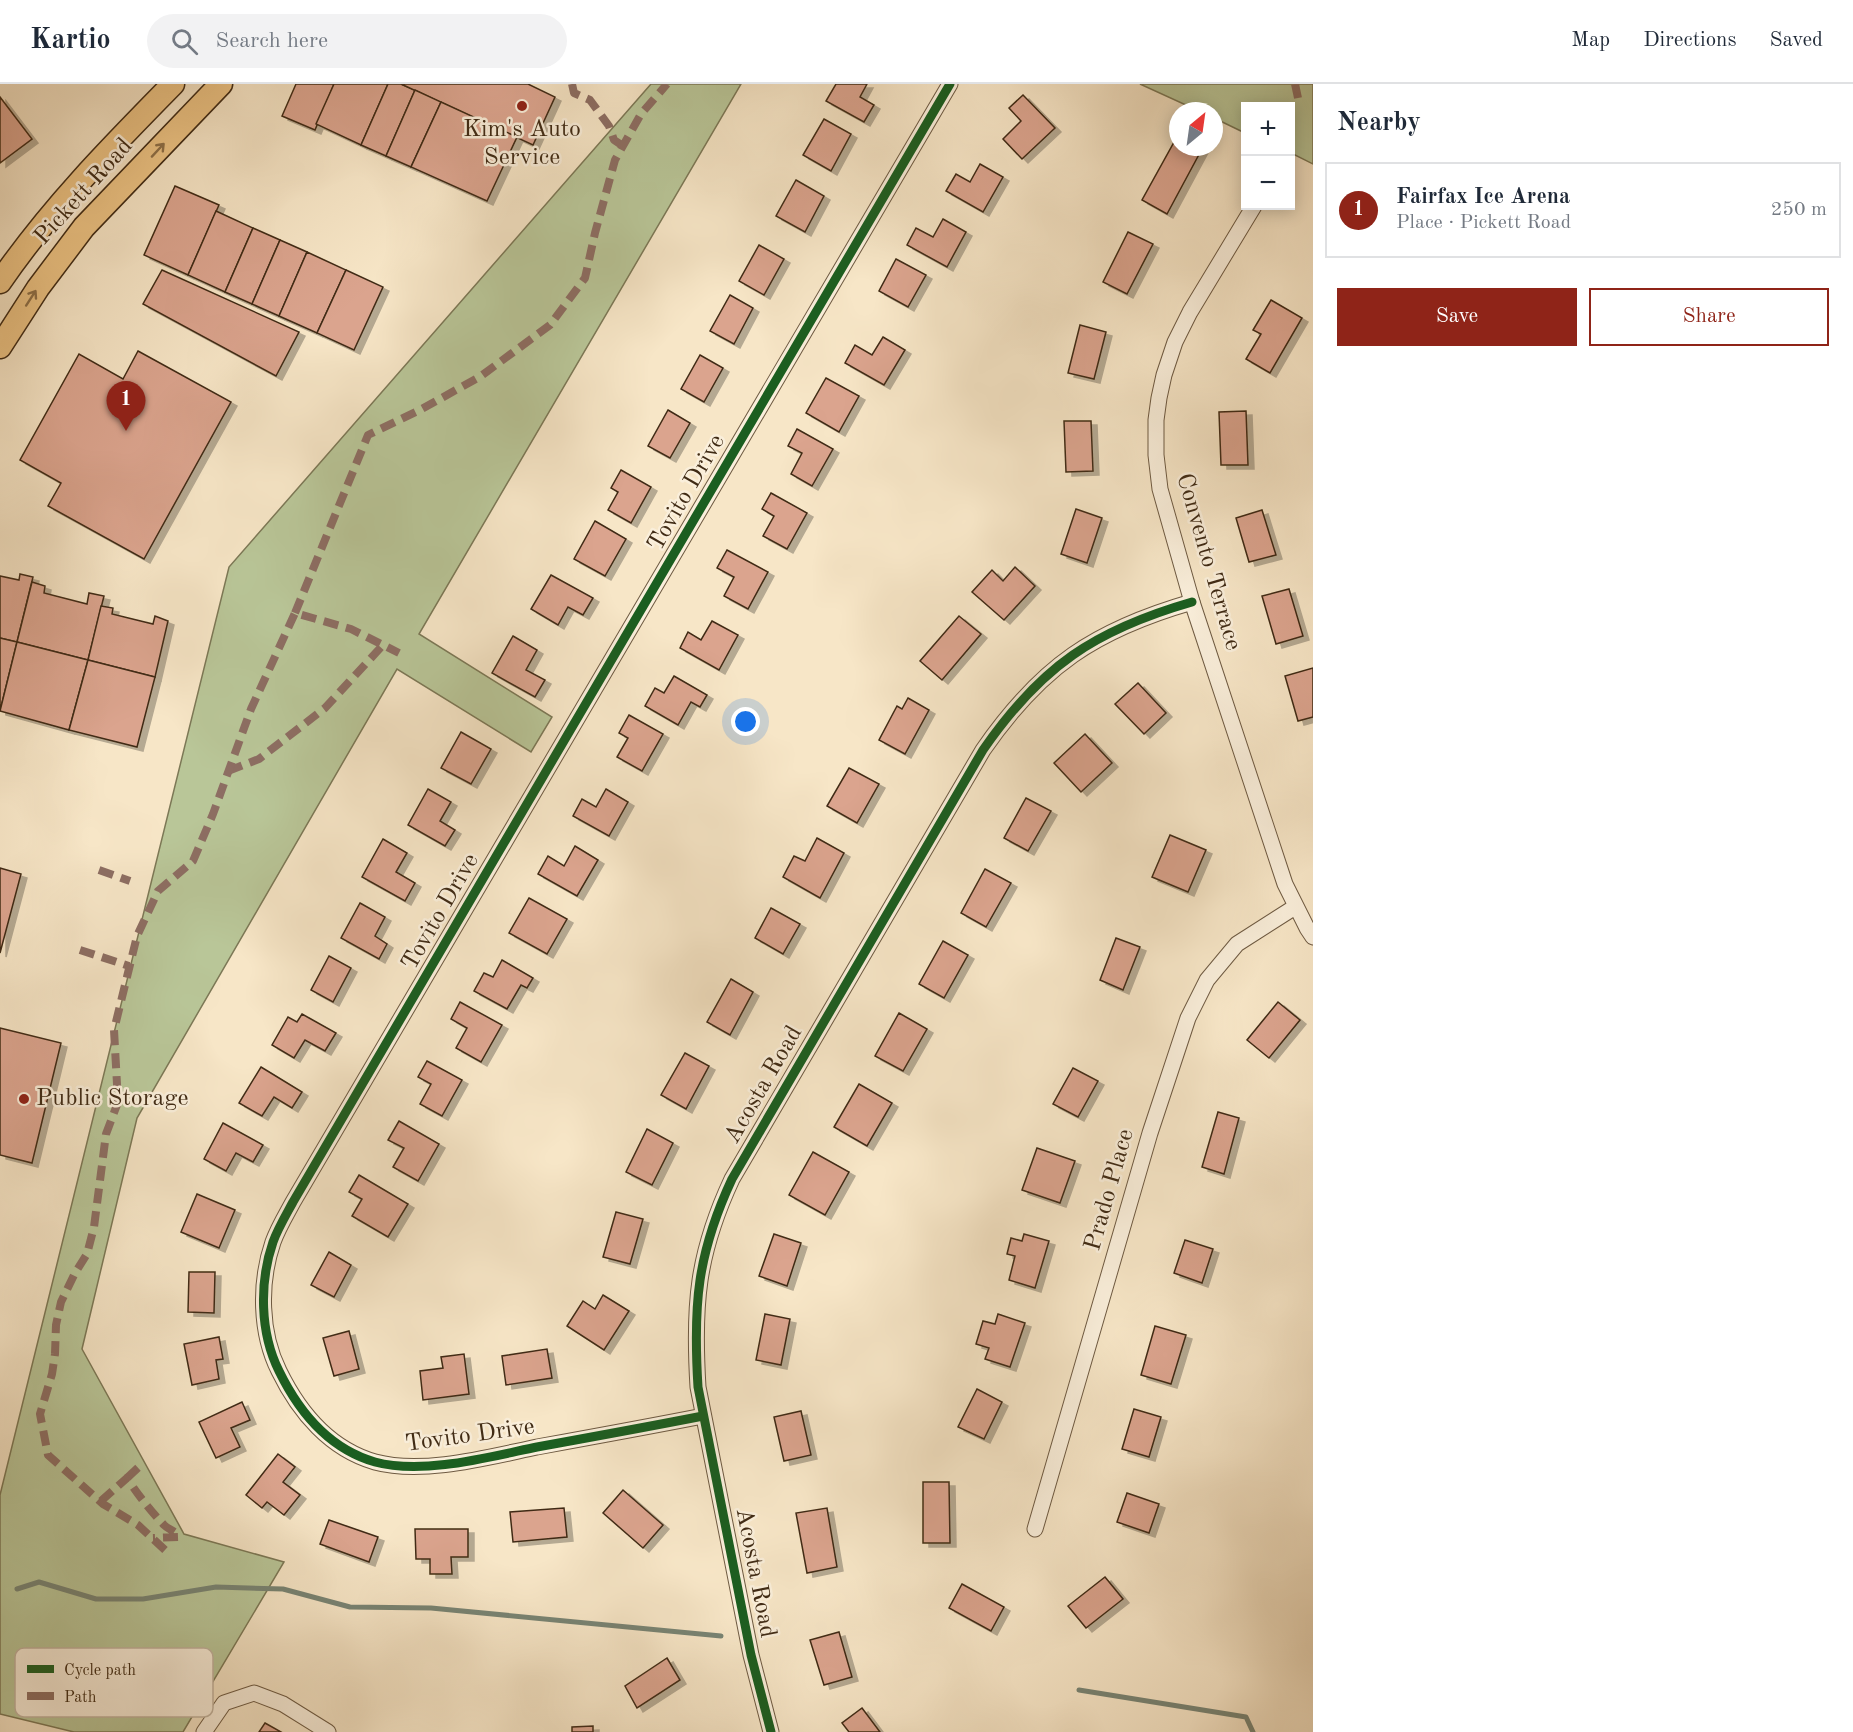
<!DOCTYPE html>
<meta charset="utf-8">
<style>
:root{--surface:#fff;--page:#f2f2f3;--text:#1f2937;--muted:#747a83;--line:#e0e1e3;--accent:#8f2418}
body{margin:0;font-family:"Old Standard TT",serif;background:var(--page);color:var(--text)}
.controls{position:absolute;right:18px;top:18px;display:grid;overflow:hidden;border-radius:0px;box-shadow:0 3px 15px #0003}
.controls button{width:54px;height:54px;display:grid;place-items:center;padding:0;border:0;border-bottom:2px solid var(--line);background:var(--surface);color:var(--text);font:30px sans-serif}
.compass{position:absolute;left:1169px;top:18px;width:54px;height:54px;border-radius:50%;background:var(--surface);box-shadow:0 3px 15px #0003;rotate:29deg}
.you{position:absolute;left:746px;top:638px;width:21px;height:21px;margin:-15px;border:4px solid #fff;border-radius:50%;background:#1a73e8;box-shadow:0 0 0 9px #1a73e833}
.badge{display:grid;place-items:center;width:39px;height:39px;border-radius:50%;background:var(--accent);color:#fff;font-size:20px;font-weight:700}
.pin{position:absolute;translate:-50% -50px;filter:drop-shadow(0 2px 3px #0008)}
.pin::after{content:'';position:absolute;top:32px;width:21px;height:18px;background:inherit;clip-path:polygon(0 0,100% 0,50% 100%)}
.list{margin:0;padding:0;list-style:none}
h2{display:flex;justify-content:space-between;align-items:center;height:78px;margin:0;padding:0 24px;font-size:26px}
h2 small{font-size:20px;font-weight:400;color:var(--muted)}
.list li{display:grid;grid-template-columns:39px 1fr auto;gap:18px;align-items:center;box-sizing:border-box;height:96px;margin:0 12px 12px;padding:0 12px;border:2px solid var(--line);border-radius:0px}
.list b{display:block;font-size:22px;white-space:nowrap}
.list p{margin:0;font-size:20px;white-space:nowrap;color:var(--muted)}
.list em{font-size:20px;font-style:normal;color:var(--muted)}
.actions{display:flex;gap:12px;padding:18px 24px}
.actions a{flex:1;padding:14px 0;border:2px solid var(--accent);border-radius:0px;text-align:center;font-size:21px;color:var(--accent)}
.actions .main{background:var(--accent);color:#fff}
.icon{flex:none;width:33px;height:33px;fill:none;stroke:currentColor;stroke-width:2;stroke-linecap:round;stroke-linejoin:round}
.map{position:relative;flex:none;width:1313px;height:1648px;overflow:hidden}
header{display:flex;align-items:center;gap:36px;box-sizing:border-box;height:84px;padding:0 30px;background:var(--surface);border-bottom:2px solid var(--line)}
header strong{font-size:28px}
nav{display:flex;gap:33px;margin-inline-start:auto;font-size:21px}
.search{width:420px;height:54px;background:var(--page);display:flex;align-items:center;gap:15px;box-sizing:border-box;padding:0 21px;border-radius:33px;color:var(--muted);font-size:22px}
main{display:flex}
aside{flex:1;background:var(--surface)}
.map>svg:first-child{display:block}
.green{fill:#b9c698;stroke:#7c7856;stroke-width:1.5}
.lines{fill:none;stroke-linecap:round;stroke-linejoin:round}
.stream{stroke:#788474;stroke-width:5}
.building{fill:#dba48e;stroke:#402b15;stroke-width:1.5;filter:url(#shadow)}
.minor-casing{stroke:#6e5a42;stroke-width:17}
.primary-casing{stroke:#402b15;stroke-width:25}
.minor{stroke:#faefdb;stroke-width:15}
.primary{stroke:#ecc384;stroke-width:22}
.quiet{stroke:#8d6e63;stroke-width:8;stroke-dasharray:15 8;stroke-linecap:butt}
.cycleway-casing{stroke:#faefdb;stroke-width:13}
.cycleway{stroke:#1b5e20;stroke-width:9}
.oneway{stroke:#8d6f47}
.poi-dot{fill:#8f2418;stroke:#faefdb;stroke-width:2}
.labels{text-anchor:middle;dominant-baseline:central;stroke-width:5;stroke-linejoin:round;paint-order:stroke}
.poi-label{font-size:24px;fill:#402b15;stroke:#faefdb}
.street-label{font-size:24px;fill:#402b15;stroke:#faefdb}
.key{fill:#faefdb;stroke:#c2b4a0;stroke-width:1.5}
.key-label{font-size:16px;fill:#402b15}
</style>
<header>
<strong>Kartio</strong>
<div class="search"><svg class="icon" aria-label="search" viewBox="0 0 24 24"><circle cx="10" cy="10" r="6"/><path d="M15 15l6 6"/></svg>Search here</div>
<nav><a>Map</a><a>Directions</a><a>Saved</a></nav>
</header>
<main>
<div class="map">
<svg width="1313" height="1648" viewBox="0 0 1313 1648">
<defs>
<filter id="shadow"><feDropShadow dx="6" dy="4" stdDeviation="0" flood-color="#0004"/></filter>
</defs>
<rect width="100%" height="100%" fill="#f7e6c7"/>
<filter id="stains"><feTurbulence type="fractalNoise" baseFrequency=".00333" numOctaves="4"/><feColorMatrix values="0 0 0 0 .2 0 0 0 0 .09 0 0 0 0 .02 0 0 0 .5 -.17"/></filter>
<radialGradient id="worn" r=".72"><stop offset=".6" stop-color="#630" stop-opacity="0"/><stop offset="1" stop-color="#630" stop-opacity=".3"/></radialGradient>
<g class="green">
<polygon points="651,0 741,0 419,550 552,633 531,668 397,585 137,1034 82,1265 184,1450 284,1478 183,1648 74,1648 0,1630 0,1411 229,483"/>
<polygon points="1140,0 1313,0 1313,80 1291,69 1290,22 1246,22 1245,49 1214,34 1214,27 1199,27"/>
</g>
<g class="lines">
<g class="stream">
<polyline points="17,1505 39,1498 96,1515 143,1515 216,1503 283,1505 350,1523 431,1524 721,1552"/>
<polyline points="1079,1606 1246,1633 1253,1648"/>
</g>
</g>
<g class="building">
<polygon points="296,0 334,0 315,46 282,32"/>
<polygon points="334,0 388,0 361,61 316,40"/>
<polygon points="388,0 401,0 415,6 386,72 361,61"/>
<polygon points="401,0 528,0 555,13 533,61"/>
<polygon points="836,0 867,0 860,13 874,21 864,38 826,17"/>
<polygon points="415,6 441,18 411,83 386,72"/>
<polygon points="1023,11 1055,44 1022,75 1003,55 1021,37 1009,24"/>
<polygon points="0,13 32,55 0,79"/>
<polygon points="441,18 517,53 487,117 411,83"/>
<polygon points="824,35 851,50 831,87 803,71"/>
<polygon points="1178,51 1178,63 1203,63 1167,130 1142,116"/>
<polygon points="980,80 1003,93 983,128 946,107 956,90 970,98"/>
<polygon points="796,96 824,112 805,148 776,132"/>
<polygon points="175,102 219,121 188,191 144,171"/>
<polygon points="216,127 253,144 225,208 188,191"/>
<polygon points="943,135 966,148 947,183 907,161 916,144 933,153"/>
<polygon points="253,144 280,156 252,220 225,208"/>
<polygon points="1128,148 1153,160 1127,210 1103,198"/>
<polygon points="280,156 307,168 279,232 252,220"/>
<polygon points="759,161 784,175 764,211 739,197"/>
<polygon points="307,168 346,186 317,249 279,232"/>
<polygon points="896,175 926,191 908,223 879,207"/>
<polygon points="162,186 299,248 276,292 143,220"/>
<polygon points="346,186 383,203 354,266 317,249"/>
<polygon points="730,211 753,224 734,260 710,247"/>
<polygon points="1271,216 1302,234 1270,289 1246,275 1261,250 1253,246"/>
<polygon points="1080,241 1106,248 1094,295 1068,289"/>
<polygon points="883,253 905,266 884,301 845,279 855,261 872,271"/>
<polygon points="138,267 231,318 144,475 48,422 61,399 20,376 79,270 123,295"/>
<polygon points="700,271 723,284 704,318 681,305"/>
<polygon points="826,294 859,312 839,348 806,329"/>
<polygon points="668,326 690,339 670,374 648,362"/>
<polygon points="1246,327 1248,381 1221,381 1219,328"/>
<polygon points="1064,337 1091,337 1093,387 1066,388"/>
<polygon points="797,345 833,365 812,402 791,390 802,369 788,362"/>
<polygon points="621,386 651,403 631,439 608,426 618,408 611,404"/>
<polygon points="771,409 807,429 787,465 763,452 774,432 762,425"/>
<polygon points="1076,425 1102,434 1087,479 1061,470"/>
<polygon points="1262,426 1276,471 1249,478 1236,434"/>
<polygon points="595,437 626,455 605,492 574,475"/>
<polygon points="727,466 768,488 748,525 724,512 734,493 717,484"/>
<polygon points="1015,483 1035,502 1004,536 972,508 992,486 1003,497"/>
<polygon points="20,490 33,493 17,558 0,554 0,492 19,496"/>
<polygon points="551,491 593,514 583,531 568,523 558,541 531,525"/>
<polygon points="32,498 45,502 44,509 87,520 89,509 104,512 88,576 17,558"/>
<polygon points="1289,505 1303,552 1276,560 1262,512"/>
<polygon points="101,522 113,524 112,530 153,540 155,532 168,537 155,593 88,576"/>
<polygon points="959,532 981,550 942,596 920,577"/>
<polygon points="712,537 738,551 719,586 680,564 688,548 701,556"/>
<polygon points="513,552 537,566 526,586 545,596 535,613 492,589"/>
<polygon points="0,554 17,558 0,627"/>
<polygon points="17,558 88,576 69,646 0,627"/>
<polygon points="88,576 155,593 137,663 69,646"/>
<polygon points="1313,584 1313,633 1298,637 1285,592"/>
<polygon points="674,592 707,611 700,623 691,618 678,641 645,622 655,604 664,609"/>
<polygon points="1138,599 1166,629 1144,650 1115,620"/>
<polygon points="908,614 929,626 905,670 879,656 897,622 902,625"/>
<polygon points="629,631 663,650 642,687 617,673 628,654 619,649"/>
<polygon points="461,648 491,665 471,700 441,684"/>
<polygon points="1085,650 1112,679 1081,708 1054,679"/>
<polygon points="849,684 879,700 857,739 827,722"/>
<polygon points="428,705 451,718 440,737 455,746 445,762 408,741"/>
<polygon points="606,705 628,718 609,752 573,732 582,715 596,723"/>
<polygon points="1026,714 1051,727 1028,767 1004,754"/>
<polygon points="1170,751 1206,766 1188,808 1152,793"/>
<polygon points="817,754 844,769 820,814 783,793 794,772 805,777"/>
<polygon points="383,755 407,769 396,788 415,799 405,817 362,793"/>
<polygon points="575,762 598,776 577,812 538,790 548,772 564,782"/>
<polygon points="0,784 21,790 0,869"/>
<polygon points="985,785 1011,799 986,843 961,829"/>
<polygon points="529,814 567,835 547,870 509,849"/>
<polygon points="360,819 385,833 375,852 387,860 379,875 341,854"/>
<polygon points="771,824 800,840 783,870 755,854"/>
<polygon points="1116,854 1140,863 1123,906 1100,896"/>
<polygon points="943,857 968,871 944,914 919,900"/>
<polygon points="329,872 351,884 333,918 311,906"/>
<polygon points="502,876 533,894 527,904 521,901 507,925 474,907 484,889 493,893"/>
<polygon points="731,895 753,908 730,951 707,938"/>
<polygon points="460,918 502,941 481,978 456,964 467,944 451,935"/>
<polygon points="1278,918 1300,936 1269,974 1247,956"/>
<polygon points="899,929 927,945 903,987 875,972"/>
<polygon points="302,930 336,949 325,967 305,956 294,974 272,961 288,933 297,938"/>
<polygon points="0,944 61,959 32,1079 0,1071"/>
<polygon points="685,969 709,982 686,1025 661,1011"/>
<polygon points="427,977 462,996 442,1032 420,1020 431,1000 418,993"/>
<polygon points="261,983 302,1008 292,1024 274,1013 262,1032 239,1019"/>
<polygon points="1073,984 1098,997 1078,1033 1053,1020"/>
<polygon points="859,1000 892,1019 867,1062 834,1043"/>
<polygon points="1218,1028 1239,1034 1224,1090 1202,1083"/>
<polygon points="399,1037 439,1060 418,1097 393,1083 404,1064 388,1056"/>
<polygon points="223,1039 263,1061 253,1078 236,1069 226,1087 204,1075"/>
<polygon points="647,1045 673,1059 652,1101 626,1088"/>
<polygon points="1037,1064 1075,1077 1060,1119 1022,1106"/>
<polygon points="813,1068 849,1088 825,1131 789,1111"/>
<polygon points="359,1091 408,1120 388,1153 352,1132 362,1115 349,1108"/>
<polygon points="197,1110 235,1126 219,1164 181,1148"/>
<polygon points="616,1128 643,1135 630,1180 603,1173"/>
<polygon points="774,1150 801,1159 787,1202 759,1192"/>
<polygon points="1024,1150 1049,1157 1035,1204 1009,1196 1015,1172 1007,1170 1011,1154 1022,1157"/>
<polygon points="1185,1156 1213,1165 1202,1199 1174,1189"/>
<polygon points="329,1168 351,1181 334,1213 311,1201"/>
<polygon points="189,1188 215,1188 214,1229 188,1228"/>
<polygon points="603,1211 629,1227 604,1266 567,1242 583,1217 595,1225"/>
<polygon points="765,1230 790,1235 781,1281 756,1276"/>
<polygon points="998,1230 1025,1239 1010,1283 985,1275 989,1264 976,1260 983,1237 995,1240"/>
<polygon points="1155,1242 1186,1251 1171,1300 1141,1291"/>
<polygon points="349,1247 359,1285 334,1292 323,1254"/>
<polygon points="219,1253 223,1275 216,1276 219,1295 192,1301 184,1260"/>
<polygon points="547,1265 552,1294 506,1301 502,1272"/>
<polygon points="464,1270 469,1310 423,1316 420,1287 443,1284 441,1273"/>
<polygon points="977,1305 1002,1318 984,1355 958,1343"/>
<polygon points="242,1318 250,1336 231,1344 240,1363 216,1374 199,1338"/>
<polygon points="1134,1325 1161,1333 1149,1373 1122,1365"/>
<polygon points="801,1327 811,1371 784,1377 774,1333"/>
<polygon points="278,1370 295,1383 283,1398 300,1411 284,1431 267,1418 262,1424 246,1411"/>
<polygon points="923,1398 949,1398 950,1459 923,1459"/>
<polygon points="623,1406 663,1441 643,1464 603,1429"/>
<polygon points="1127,1409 1159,1420 1149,1449 1117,1438"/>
<polygon points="564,1424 567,1453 513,1458 510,1428"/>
<polygon points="827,1424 837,1483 807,1489 796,1429"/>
<polygon points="329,1436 378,1453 369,1478 320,1460"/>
<polygon points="415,1445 468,1445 468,1473 451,1473 452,1490 430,1490 430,1475 416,1475"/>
<polygon points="1105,1493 1123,1515 1086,1544 1068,1522"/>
<polygon points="962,1500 1004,1523 991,1547 949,1524"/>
<polygon points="839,1548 852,1593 824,1601 810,1556"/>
<polygon points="667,1574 680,1596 637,1624 625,1602"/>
<polygon points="862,1624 880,1648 849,1648 842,1639"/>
<polygon points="265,1639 281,1648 259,1648"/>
<polygon points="593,1642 593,1648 572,1648 572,1643"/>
</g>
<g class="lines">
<g class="minor-casing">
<g id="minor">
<polyline points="1254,122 1190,228 1175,258 1164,291 1159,314 1156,336 1156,371 1160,405 1192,518 1285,800 1307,844 1313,853"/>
<path d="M703,1332C647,1343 592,1353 537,1363C489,1373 423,1391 375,1378C330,1365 299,1328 279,1287C260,1249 259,1199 273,1158C278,1144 286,1131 293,1118L950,0"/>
<polyline points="1035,1445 1150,1049 1188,934 1207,896 1237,860 1295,823"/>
<polyline points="204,1648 224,1619 254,1609 283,1620 328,1648"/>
<path d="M771,1648L751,1571L698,1303C693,1221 697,1170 732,1095L983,666C1041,582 1095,546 1192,518"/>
</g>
</g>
<g class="primary-casing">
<g id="primary">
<path d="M0,198C50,125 111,63 173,0"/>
<polyline points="0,263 38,204 84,143 221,0"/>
</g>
</g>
<use href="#minor" class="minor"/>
<use href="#primary" class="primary"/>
<g class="quiet">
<polyline points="572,0 574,9 590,16 609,42 614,56 623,62"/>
<polyline points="1295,0 1298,14"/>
<polyline points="295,529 368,351 420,326 481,292 550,241 585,194 595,149 615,76 641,30 667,0"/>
<polyline points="228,687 259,675 325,624 383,561"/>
<polyline points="99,786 130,797"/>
<polyline points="80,866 129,882"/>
<polyline points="127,1394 141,1381"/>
<path d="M101,1417L127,1394C138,1411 150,1426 164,1441C169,1446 176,1447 179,1453L153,1454"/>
<polyline points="165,1466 138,1441 103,1420 48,1371 40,1330 52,1290 55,1270 56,1241 61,1218 75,1189 87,1170 94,1143 106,1050 118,1018 114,946 137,852 158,807 193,777 213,730 251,625 295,529 351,545 399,569"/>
</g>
<g class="cycleway-casing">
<g id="cycleway">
<path d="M703,1332C647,1343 592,1353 537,1363C489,1373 423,1391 375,1378C330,1365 299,1328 279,1287C260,1249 259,1199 273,1158C278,1144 286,1131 293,1118L950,0"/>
<path d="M771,1648L751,1571L698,1303C693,1221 697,1170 732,1095L983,666C1041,582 1095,546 1192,518"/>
</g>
</g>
<use href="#cycleway" class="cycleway"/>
</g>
<defs><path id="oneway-shaft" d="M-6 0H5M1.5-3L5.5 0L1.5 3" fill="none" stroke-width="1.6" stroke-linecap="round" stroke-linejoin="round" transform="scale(1.5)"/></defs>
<g class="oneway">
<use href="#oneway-shaft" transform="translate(158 66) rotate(-47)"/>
<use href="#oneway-shaft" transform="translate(31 214) rotate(-57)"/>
</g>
<g class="poi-dot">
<circle cx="522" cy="22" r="6"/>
<circle cx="24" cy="1015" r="6"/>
</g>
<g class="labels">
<g class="poi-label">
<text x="522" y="46">Kim's Auto<tspan x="522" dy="28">Service</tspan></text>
<text x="36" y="1015" text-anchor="start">Public Storage</text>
</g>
<g class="street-label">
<text transform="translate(84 108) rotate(-48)">Pickett Road</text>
<text transform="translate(687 409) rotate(-60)">Tovito Drive</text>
<text transform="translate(1208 478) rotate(74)">Convento Terrace</text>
<text transform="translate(441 828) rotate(-60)">Tovito Drive</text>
<text transform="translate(764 1001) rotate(-60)">Acosta Road</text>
<text transform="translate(1110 1106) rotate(-74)">Prado Place</text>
<text transform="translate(470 1352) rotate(-8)">Tovito Drive</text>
<text transform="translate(755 1489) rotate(79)">Acosta Road</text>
</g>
</g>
<rect x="15" y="1564" width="198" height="69" rx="9" class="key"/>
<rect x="27" y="1581" width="27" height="8" fill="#1b5e20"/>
<rect x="27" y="1608" width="27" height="8" fill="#8d6e63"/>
<g class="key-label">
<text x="64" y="1591">Cycle path</text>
<text x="64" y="1618">Path</text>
</g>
<rect width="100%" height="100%" filter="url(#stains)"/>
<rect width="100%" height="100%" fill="url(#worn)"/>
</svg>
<div class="controls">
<button>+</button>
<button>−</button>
</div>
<svg class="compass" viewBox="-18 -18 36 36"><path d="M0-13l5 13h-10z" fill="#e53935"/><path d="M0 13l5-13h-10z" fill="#747a83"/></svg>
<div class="you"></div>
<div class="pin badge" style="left:126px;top:347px">1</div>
</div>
<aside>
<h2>Nearby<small></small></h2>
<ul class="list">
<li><span class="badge">1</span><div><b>Fairfax Ice Arena</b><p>Place · Pickett Road</p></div><em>250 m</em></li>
</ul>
<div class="actions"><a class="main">Save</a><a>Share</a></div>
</aside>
</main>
